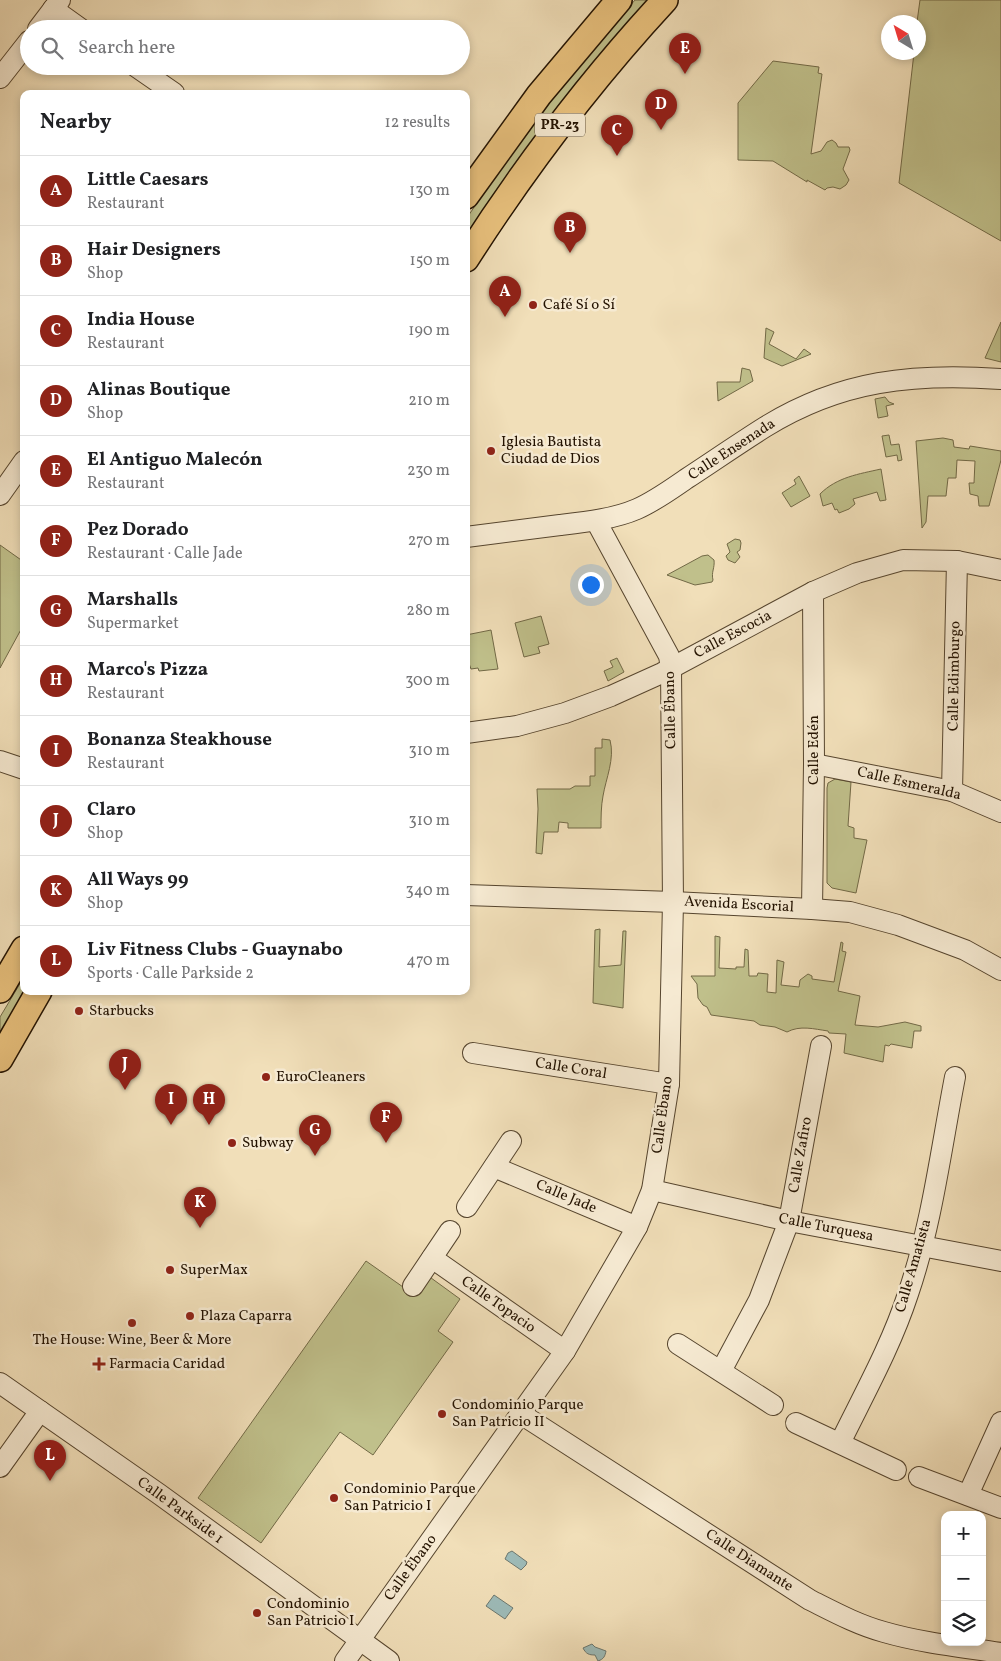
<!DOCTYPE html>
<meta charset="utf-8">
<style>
:root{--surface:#fff;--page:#f6f6f6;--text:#202124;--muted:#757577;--line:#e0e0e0;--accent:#8f2418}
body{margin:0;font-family:Vollkorn,serif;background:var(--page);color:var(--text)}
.controls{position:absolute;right:15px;bottom:15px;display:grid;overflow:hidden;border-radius:10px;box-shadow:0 2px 8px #0003}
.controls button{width:45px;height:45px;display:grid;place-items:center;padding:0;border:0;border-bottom:1px solid var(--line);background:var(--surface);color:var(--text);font:25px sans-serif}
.compass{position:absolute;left:881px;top:15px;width:45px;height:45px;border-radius:50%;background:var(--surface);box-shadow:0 2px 8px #0003;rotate:322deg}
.you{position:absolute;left:590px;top:584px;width:18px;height:18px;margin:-12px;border:4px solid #fff;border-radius:50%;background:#1a73e8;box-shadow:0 0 0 8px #1a73e833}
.badge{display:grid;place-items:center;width:32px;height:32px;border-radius:50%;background:var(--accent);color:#fff;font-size:16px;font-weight:700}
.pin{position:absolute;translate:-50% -41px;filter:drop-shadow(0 1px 2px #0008)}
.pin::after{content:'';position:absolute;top:26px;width:18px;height:15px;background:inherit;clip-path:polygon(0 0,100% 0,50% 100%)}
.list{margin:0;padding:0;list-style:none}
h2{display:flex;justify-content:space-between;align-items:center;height:65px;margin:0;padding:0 20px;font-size:21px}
h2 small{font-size:16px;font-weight:400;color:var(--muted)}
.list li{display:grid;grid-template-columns:32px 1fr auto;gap:15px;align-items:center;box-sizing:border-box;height:70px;padding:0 20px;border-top:1px solid var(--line)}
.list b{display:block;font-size:19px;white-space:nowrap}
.list p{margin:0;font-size:16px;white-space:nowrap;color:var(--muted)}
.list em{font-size:16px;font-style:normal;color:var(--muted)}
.icon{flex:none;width:28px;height:28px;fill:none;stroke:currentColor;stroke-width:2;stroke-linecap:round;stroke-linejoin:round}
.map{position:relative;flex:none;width:1001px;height:1661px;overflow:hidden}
.search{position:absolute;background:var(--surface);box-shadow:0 2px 8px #0003;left:20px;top:20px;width:450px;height:55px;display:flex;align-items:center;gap:12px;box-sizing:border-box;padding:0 18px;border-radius:28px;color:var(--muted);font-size:19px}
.panel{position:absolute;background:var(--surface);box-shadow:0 2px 8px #0003;left:20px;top:90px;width:450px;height:905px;border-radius:10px}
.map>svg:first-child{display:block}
.green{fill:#c0c08b;stroke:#726946}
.water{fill:#9dbbb8;stroke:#6c776e}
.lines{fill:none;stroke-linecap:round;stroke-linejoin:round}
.minor-casing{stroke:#56452e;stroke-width:22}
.major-casing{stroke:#231200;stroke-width:28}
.minor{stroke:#f6ead2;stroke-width:20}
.major{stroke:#e8c07c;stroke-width:25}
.poi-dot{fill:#8f2418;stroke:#f6ead2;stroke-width:2}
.labels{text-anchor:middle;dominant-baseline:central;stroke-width:5;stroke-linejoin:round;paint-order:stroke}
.shield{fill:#f6ead2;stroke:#62533f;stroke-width:1}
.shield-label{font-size:14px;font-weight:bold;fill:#231200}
.poi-label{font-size:15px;fill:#231200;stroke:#f6ead2;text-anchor:start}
.street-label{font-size:15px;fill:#231200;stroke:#f6ead2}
</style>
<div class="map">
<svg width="1001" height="1661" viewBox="0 0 1001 1661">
<rect width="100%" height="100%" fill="#f1dfb9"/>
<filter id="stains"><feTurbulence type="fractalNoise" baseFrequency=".004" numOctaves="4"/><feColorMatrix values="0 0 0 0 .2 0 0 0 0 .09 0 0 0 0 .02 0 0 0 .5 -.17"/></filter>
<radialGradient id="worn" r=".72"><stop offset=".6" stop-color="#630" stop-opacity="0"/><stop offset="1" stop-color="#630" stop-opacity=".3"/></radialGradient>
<g class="green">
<polygon points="635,0 654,0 466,244 466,219 526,132 591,50"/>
<polygon points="920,0 1001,0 1001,241 899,183 914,53 918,52 917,22"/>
<polygon points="773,61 819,67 818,73 822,74 811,154 821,151 827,142 832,140 836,143 838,147 849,147 850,150 843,169 849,180 846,185 840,189 833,187 827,188 825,190 807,180 807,182 773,161 738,160 738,103"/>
<polygon points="1001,322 1001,362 985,358"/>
<polygon points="766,328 774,332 769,344 796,359 804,349 811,354 782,366 764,358"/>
<polygon points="742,368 750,370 753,381 718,401 717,382 740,382"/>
<polygon points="885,397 889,402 894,404 886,406 888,416 878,418 875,399"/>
<polygon points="889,435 891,445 899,444 902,460 898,461 897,455 886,457 882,436"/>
<polygon points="943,438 953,440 954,447 969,449 970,446 1001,451 1001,460 989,506 979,506 978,496 970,494 969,483 974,483 975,461 957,460 956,478 948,478 946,496 928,496 926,522 922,528 916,441"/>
<path d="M881,469L886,500L880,501L877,492L853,499L855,504L849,509L839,513L837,509L835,510L832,503L823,506L820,494C837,477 859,474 881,469Z"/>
<polygon points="799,476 810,496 791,507 782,493 796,484 794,480"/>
<polygon points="735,539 740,540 741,543 740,550 737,552 740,557 735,563 728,560 726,556 730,552 727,544"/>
<polygon points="0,545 24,562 24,624 0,668"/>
<path d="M708,555L714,560C715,568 711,572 713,580L712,582L695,585L667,575L702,556Z"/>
<polygon points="541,616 549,644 538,647 540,653 524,657 515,623"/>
<polygon points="491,630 498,669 479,671 478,668 471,669 466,655 466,635"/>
<polygon points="617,658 624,672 608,681 604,671 613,667 610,661"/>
<path d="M602,739L610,740C615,759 606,778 603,796C601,806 601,818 601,828H568V823L559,822L558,832H544L542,854L536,853L538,809L537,789H570L575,786H590V776H595V748H602Z"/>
<polygon points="835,779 851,782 848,826 854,828 854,838 867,840 856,893 832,888 827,883 827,788 828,783"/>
<polygon points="600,929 599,967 621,965 623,931 626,931 623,1008 593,1003 595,930"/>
<path d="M715,936L720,937L719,968L736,969V967H744L745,949L748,950L749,976H757L758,973L768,974L767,992L776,993L777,960L784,962L781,985L799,987L800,980L808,974L812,976V979L834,982L841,942L843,943L842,951L846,952L838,991L860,996L855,1025L878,1027L905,1022L921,1026V1031H914L912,1048L891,1044L889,1046L885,1045L883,1062L844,1053L846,1034L829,1033L828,1031C814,1029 800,1025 787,1032L775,1027L760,1025L754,1021L711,1015L707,1007L703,1005L698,998L697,984L691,976H715Z"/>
<polygon points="24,977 24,990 0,1040 0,1017"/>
<polygon points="366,1261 413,1294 427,1275 460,1299 438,1331 453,1342 373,1455 340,1432 261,1543 198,1498"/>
</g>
<g class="water">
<polygon points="512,1551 527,1562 526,1565 521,1570 505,1559 508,1553"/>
<polygon points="494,1595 513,1608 505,1619 486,1606"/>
<path d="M592,1644L595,1647L606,1651C605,1656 604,1659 598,1661L595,1655C589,1655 586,1654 583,1648Z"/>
</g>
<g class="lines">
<g class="minor-casing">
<g id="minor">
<polyline points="53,9 81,29"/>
<polyline points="38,29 60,0"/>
<polyline points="135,66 174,93"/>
<polyline points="0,78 29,41"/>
<polyline points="0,495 24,461"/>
<path d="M466,537C498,533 529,529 560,525C586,522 614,519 637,509C655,501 670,490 686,479C712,462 738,444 765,427C841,380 913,373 1001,379"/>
<polyline points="466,733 517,726 565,713 611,696 662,673 813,592 857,573 903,560 957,561 1001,570"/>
<polyline points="0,761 24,769"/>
<polyline points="814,764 952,791 1001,812"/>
<polyline points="952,791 957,561"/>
<polyline points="466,895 673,902 812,909 850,912 898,925 965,950 1001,970"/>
<polyline points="812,909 814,764 813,592"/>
<polyline points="473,1053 669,1084"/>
<polyline points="494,1167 637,1227"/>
<polyline points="652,1190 789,1221 1001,1261"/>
<polyline points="467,1207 511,1141"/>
<polyline points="432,1258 565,1351"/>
<polyline points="413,1286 450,1231"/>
<polyline points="678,1344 773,1405"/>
<polyline points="721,1371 759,1300 789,1221 821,1046"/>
<polyline points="0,1383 159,1494 389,1661"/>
<path d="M521,1414L810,1600C834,1612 858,1625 884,1632C922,1643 962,1647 1001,1653"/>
<polyline points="796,1423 896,1470"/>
<path d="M840,1443C864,1394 891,1346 908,1294C932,1224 941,1149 955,1077"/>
<polyline points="0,1467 40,1411"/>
<polyline points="919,1477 1001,1508"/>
<polyline points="968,1495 1001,1422"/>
<polyline points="345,1661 565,1351 637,1227 652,1190 669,1084 673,902 671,668 669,656 596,521"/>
</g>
</g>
<g class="major-casing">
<g id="major">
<polyline points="466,196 539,95 619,0"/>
<path d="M466,259C525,167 591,80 665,0"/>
<polyline points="0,990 24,949"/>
<polyline points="0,1059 39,991"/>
</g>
</g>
<use href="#minor" class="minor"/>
<use href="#major" class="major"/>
</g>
<g class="poi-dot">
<circle cx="533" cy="305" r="5"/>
<circle cx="491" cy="451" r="5"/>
<circle cx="79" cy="1011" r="5"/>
<circle cx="266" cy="1077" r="5"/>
<circle cx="232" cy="1143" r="5"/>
<circle cx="170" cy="1270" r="5"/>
<circle cx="190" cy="1316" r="5"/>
<circle cx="132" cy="1323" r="5"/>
<path d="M96.5 1356.5h5v5h5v5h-5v5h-5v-5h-5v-5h5z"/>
<circle cx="442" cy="1414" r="5"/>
<circle cx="334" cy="1498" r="5"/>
<circle cx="257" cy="1613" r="5"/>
</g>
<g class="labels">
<rect class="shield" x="535" y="113.5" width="50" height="23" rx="4"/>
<g class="shield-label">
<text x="560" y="125">PR-23</text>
</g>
<g class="poi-label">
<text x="543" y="305">Café Sí o Sí</text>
<text x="501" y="442">Iglesia Bautista<tspan x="501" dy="17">Ciudad de Dios</tspan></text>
<text x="89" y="1011">Starbucks</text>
<text x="276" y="1077">EuroCleaners</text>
<text x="242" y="1143">Subway</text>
<text x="180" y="1270">SuperMax</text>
<text x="200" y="1316">Plaza Caparra</text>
<text x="132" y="1340" text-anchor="middle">The House: Wine, Beer &amp; More</text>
<text x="109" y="1364">Farmacia Caridad</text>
<text x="452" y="1405">Condominio Parque<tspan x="452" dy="17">San Patricio II</tspan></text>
<text x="344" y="1489">Condominio Parque<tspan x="344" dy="17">San Patricio I</tspan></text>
<text x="267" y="1604">Condominio<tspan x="267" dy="17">San Patricio I</tspan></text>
</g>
<g class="street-label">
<text transform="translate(732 450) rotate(-33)">Calle Ensenada</text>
<text transform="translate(733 635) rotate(-28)">Calle Escocia</text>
<text transform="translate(955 676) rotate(-89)">Calle Edimburgo</text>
<text transform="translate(671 710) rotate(-91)">Calle Ébano</text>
<text transform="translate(814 750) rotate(-90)">Calle Edén</text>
<text transform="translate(909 784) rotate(13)">Calle Esmeralda</text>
<text transform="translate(739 905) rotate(3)">Avenida Escorial</text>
<text transform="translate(571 1069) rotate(9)">Calle Coral</text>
<text transform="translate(663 1115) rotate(-82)">Calle Ébano</text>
<text transform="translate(801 1155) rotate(-80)">Calle Zafiro</text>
<text transform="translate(566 1197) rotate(23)">Calle Jade</text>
<text transform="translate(826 1228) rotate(11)">Calle Turquesa</text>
<text transform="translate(914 1266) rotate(-74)">Calle Amatista</text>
<text transform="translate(498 1305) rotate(35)">Calle Topacio</text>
<text transform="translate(180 1511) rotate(36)">Calle Parkside 1</text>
<text transform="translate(749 1561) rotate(33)">Calle Diamante</text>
<text transform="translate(411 1568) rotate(-54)">Calle Ébano</text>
</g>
</g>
<rect width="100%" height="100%" filter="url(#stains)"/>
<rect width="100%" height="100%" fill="url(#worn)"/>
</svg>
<div class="controls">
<button>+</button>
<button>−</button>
<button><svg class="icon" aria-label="layers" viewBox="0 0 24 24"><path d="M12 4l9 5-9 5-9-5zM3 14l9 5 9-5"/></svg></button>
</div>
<svg class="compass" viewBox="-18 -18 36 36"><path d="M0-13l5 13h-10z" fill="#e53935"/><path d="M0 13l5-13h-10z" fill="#757577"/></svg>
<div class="you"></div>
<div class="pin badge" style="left:505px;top:317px">A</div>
<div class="pin badge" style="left:570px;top:253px">B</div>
<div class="pin badge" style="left:617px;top:156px">C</div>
<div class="pin badge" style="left:661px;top:130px">D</div>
<div class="pin badge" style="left:685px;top:74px">E</div>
<div class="pin badge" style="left:386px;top:1143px">F</div>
<div class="pin badge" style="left:315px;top:1156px">G</div>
<div class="pin badge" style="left:209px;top:1125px">H</div>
<div class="pin badge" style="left:171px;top:1125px">I</div>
<div class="pin badge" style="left:125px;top:1090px">J</div>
<div class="pin badge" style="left:200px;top:1228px">K</div>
<div class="pin badge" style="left:50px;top:1481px">L</div>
<div class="search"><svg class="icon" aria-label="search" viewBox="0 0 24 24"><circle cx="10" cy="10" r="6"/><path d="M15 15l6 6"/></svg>Search here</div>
<section class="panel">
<h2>Nearby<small>12 results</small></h2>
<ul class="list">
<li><span class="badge">A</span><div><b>Little Caesars</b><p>Restaurant</p></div><em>130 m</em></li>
<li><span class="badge">B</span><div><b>Hair Designers</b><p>Shop</p></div><em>150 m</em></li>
<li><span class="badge">C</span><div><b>India House</b><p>Restaurant</p></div><em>190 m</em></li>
<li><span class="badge">D</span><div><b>Alinas Boutique</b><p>Shop</p></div><em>210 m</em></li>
<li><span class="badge">E</span><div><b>El Antiguo Malecón</b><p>Restaurant</p></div><em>230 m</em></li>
<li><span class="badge">F</span><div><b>Pez Dorado</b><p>Restaurant · Calle Jade</p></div><em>270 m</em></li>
<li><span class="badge">G</span><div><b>Marshalls</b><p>Supermarket</p></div><em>280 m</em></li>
<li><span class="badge">H</span><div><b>Marco's Pizza</b><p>Restaurant</p></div><em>300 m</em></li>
<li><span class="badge">I</span><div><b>Bonanza Steakhouse</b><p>Restaurant</p></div><em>310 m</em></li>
<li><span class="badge">J</span><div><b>Claro</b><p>Shop</p></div><em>310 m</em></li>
<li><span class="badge">K</span><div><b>All Ways 99</b><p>Shop</p></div><em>340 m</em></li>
<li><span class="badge">L</span><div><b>Liv Fitness Clubs - Guaynabo</b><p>Sports · Calle Parkside 2</p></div><em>470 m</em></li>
</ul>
</section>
</div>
